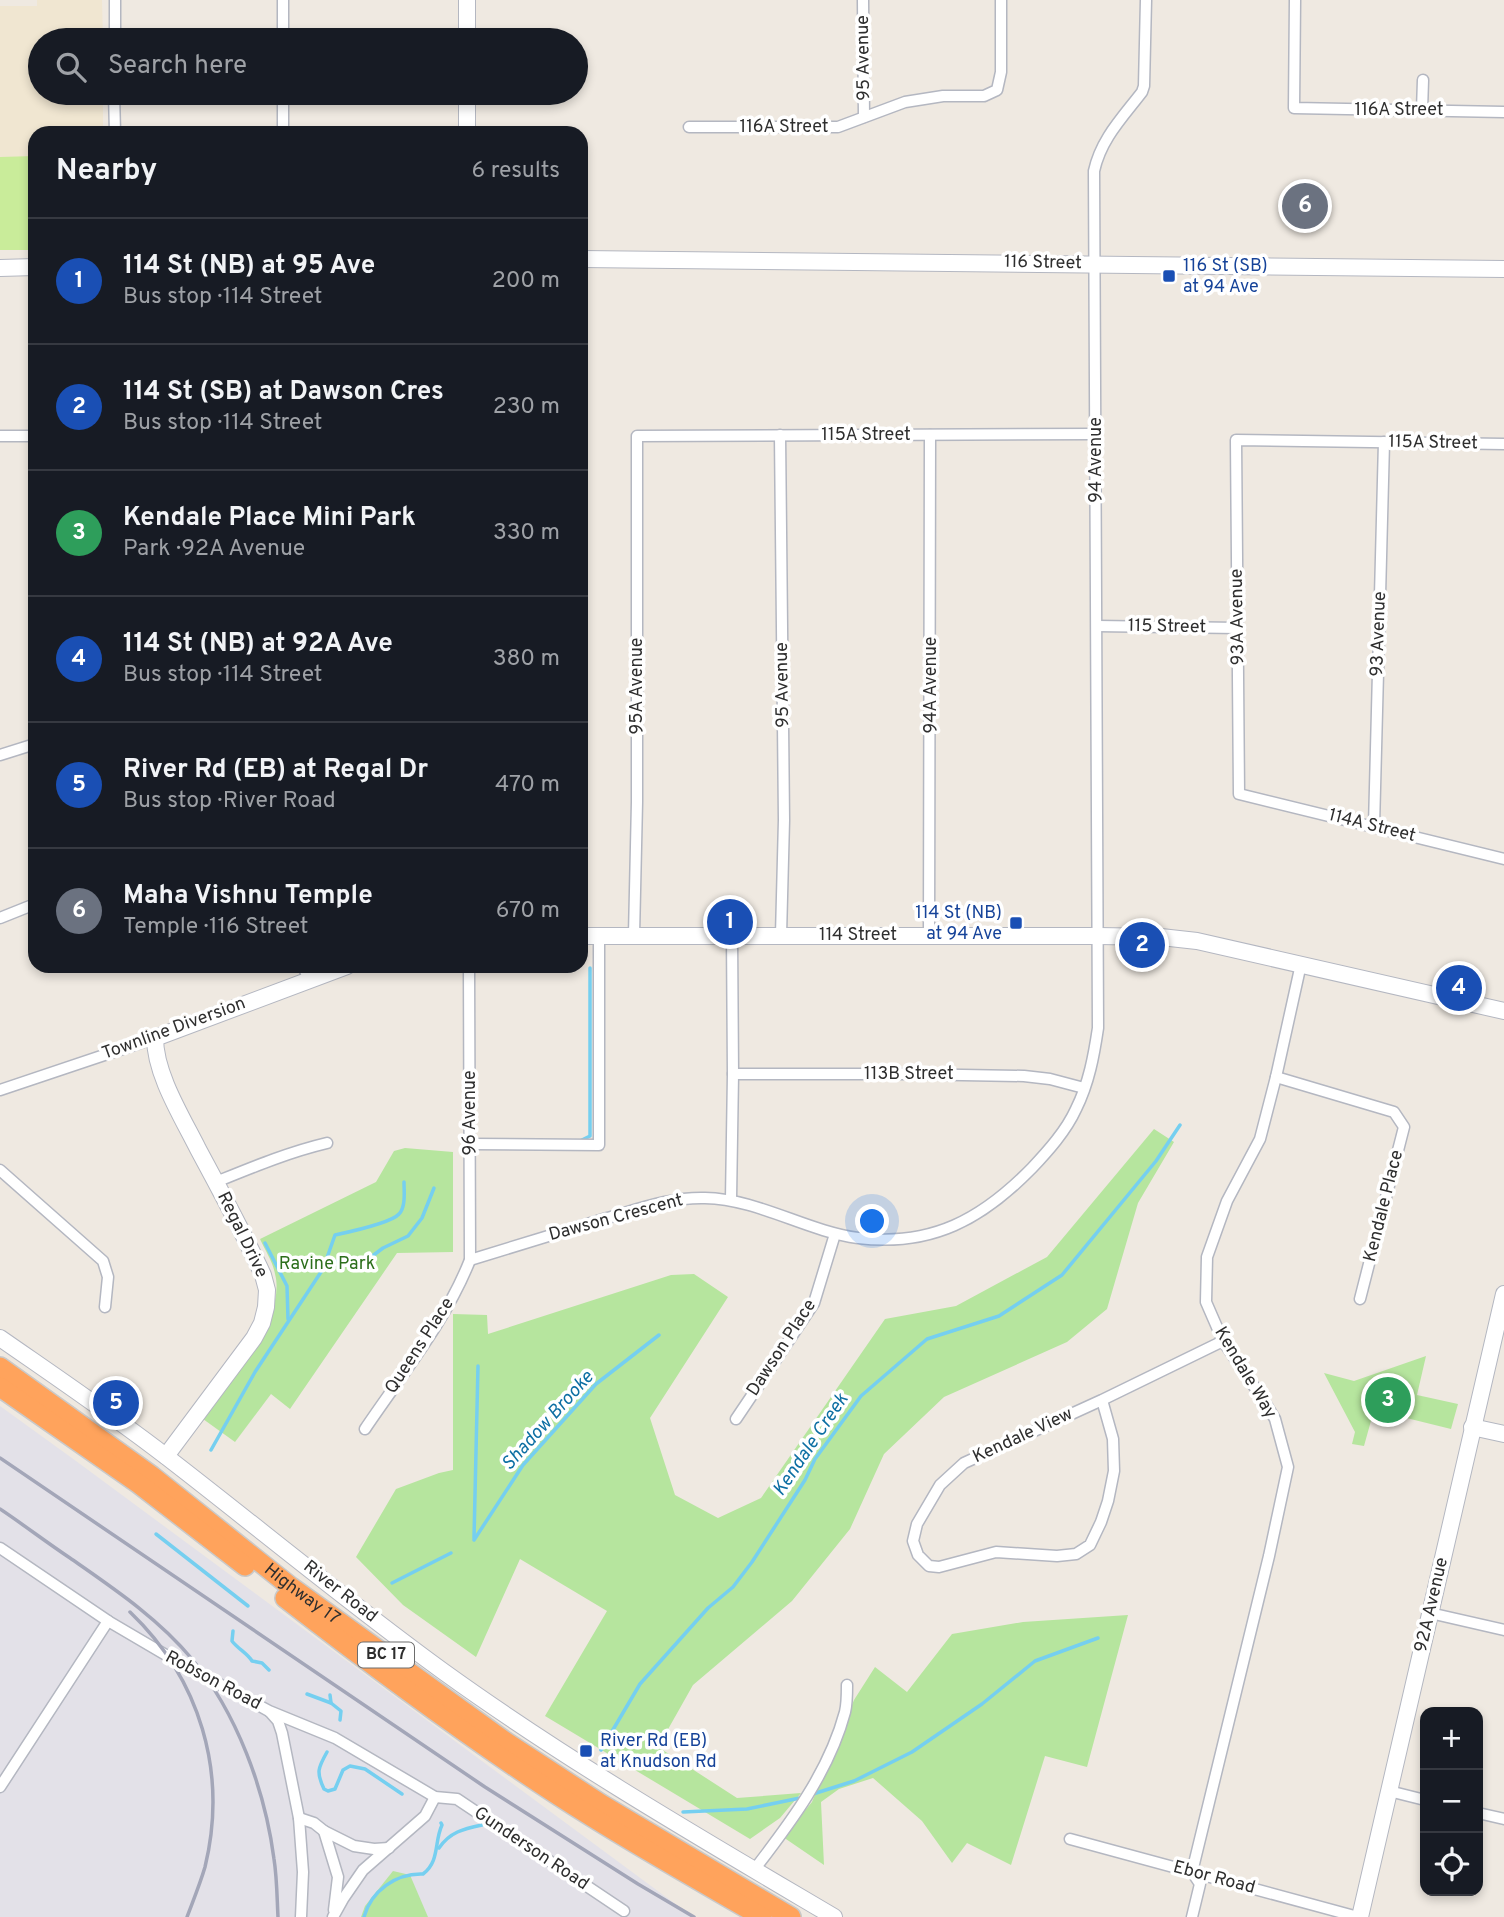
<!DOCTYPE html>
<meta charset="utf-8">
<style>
:root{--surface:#171b24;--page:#242831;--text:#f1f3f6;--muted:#9ea1a6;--line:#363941;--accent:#b45309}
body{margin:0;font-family:Overpass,sans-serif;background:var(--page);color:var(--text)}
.controls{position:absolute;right:21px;bottom:21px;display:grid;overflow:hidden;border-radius:14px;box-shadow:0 4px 10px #0003}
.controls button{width:63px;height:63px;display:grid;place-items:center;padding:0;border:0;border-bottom:2px solid var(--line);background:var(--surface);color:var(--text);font:35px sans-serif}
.you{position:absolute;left:873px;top:1222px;width:24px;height:24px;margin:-18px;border:5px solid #fff;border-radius:50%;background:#1a73e8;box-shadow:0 0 0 10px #1a73e833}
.badge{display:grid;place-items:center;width:46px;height:46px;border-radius:50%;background:var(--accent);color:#fff;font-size:23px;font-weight:700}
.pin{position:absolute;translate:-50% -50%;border:4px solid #fff;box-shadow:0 2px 7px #0006}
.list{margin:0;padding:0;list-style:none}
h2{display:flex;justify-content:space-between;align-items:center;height:91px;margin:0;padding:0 28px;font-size:30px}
h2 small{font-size:23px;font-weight:400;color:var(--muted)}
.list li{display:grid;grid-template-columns:46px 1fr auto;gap:21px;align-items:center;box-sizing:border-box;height:126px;padding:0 28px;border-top:2px solid var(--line)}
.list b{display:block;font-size:26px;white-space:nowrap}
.list p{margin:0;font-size:23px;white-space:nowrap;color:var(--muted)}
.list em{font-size:23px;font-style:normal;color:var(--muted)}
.icon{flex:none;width:38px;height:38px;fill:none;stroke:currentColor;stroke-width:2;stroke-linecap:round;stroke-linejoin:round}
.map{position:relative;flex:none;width:1504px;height:1917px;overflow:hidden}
.search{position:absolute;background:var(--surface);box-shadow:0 4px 10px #0003;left:28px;top:28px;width:560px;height:77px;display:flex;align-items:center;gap:18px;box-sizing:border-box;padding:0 24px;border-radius:38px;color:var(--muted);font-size:26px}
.panel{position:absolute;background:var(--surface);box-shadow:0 4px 10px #0003;left:28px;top:126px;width:560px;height:847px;border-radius:21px}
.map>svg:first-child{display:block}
.industrial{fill:#e3e1e8}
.education{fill:#f0e6d1}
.green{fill:#b6e59e}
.pitch{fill:#c9ec9a}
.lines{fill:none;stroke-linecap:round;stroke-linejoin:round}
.stream{stroke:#75cff0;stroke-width:3.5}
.street-casing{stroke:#b4b7c1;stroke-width:13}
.secondary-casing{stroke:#b4b7c1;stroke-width:18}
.highway-casing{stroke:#c9c9c9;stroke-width:22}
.street{stroke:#fff;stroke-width:10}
.secondary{stroke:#fff;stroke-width:16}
.highway{stroke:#ffa35c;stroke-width:19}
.rail{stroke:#a3a6b8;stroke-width:3.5}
.transit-dot{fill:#1a4fb4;stroke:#fff;stroke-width:2.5}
.labels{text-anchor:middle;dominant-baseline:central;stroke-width:7;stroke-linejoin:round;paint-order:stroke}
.shield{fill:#fff;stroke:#6d6d6d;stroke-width:2}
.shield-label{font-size:16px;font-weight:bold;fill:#2e2e2e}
.street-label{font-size:18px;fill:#2e2e2e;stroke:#fff}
.transit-label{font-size:18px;fill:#164399;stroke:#fff;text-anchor:start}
.park-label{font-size:18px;fill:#2c6e1b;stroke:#fff}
.water-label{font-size:19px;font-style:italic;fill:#0d6fa3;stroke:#fff}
</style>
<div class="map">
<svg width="1504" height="1917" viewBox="0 0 1504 1917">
<rect width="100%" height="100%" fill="#efe9e1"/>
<polygon class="industrial" points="0,1406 76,1461 693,1917 0,1917"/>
<polygon class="education" points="37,0 102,0 103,40 40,40 40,93 103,93 103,133 35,133 35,250 0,250 0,6 37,6"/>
<g class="green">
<polygon points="1154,1129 1174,1142 1138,1203 1107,1309 1067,1342 944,1397 884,1454 850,1529 792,1601 693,1685 658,1747 737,1798 801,1793 780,1818 750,1839 545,1716 607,1611 520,1559 476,1657 403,1605 356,1557 396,1489 439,1473 453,1470 453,1314 487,1315 488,1334 671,1275 694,1274 728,1297 650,1418 675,1495 718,1518 761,1498 885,1319 956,1306 1047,1257"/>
<path d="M405,1148L453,1152V1252L397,1253L290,1409L271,1394L235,1442L203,1419C228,1384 287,1318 275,1274C273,1262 265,1250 260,1239L376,1182L394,1151Z"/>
<polygon points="1426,1356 1417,1395 1458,1404 1451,1429 1374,1410 1364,1446 1352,1444 1355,1432 1324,1373 1354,1381"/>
<polygon points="1128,1615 1087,1767 1045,1756 1011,1865 967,1843 952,1863 922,1821 873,1778 839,1789 821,1802 824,1865 783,1837 812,1802 854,1700 875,1667 907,1692 952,1634 1023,1622"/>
<polygon points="393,1871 410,1875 428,1917 361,1917 365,1906"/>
</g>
<polygon class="pitch" points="35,156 35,250 0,250 0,157"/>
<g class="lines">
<g class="stream">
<polyline points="582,1140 590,1136 590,968"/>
<polyline points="265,1243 287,1286 288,1319"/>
<polyline points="325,1268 344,1257 367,1260 383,1248 408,1236 422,1218 434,1188"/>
<path d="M211,1450L255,1372L323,1269L335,1235C349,1232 391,1223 399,1214C406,1207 404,1191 404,1182"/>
<polyline points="156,1534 248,1606"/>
<polyline points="474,1538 478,1366"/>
<polyline points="474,1540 523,1465 596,1384 659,1335"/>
<polyline points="392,1583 451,1553"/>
<path d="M233,1631L232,1641C238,1649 247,1653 252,1661L262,1663L269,1670"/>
<polyline points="307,1694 331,1703"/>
<polyline points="330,1695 331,1703 341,1711 340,1720"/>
<polyline points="601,1750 640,1684 708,1608 733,1587 752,1562 805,1480 815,1459 861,1396 927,1339 999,1316 1062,1275 1156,1161 1180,1125"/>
<path d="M327,1752C318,1768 316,1772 324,1789L328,1791L335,1789L343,1770L350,1766L365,1769L402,1794"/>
<polyline points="813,1794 854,1781 912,1752 982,1704 1035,1661 1098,1638"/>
<polyline points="683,1812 747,1809 800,1798"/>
<path d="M439,1848C450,1832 463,1829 482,1825"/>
<path d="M364,1917C371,1891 396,1873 423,1874C440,1861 434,1842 442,1825L441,1823"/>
</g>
<g class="street-casing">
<g id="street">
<polyline points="283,0 283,40"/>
<polyline points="863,0 864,117"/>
<polyline points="1295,0 1294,108 1504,112"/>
<polyline points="115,40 115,0"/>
<polyline points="114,93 115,133"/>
<polyline points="283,93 283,133"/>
<polyline points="1422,110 1423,80"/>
<polyline points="689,127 838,127 905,102 943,96 984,96 997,90 1001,72 1001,0"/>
<polyline points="780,435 784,820 781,935"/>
<polyline points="0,436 35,436"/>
<polyline points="1504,444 1236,440 1239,794 1504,859"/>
<polyline points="1097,626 1238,628"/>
<polyline points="0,755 35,744"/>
<polyline points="1374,826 1384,442"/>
<polyline points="0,918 35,904"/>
<polyline points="634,935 637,802 637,436 1095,434"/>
<polyline points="929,936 930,435"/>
<polyline points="303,966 309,980"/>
<polyline points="733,1074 907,1074 1024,1076 1050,1079 1084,1088"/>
<polyline points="1276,1077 1394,1112 1404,1127 1360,1299"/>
<polyline points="0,1090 155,1038"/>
<polyline points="470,1144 599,1145 599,936"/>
<polyline points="0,1170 103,1261 108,1277 105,1307"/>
<path d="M216,1182C253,1167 289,1152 327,1143"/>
<polyline points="731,1199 733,1074 732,935"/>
<path d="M470,1260C516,1246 561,1232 607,1218C639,1209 671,1197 705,1198C758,1199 806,1231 858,1238C932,1247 982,1219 1032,1168C1048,1151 1066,1131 1076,1109C1089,1083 1094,1055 1098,1028L1094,171C1101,139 1122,118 1142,92L1144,86L1146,0"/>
<polyline points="1102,1400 1113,1439 1114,1471 1108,1501 1101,1522 1090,1545 1076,1554 1057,1556 996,1552 939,1567 929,1566 918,1555 913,1541 917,1524 940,1485 964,1463 1102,1400 1223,1341"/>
<polyline points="736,1419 814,1303 835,1234"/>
<path d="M365,1429C402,1374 446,1321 470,1260L469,966"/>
<polyline points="0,1548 108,1621 171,1658 269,1711 335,1738 435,1797 457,1799 624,1911"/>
<polyline points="1430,1613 1504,1630"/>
<polyline points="270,1712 278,1721 282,1733 299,1818 303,1872 301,1917"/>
<polyline points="0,1787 108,1621"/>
<polyline points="1389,1791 1425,1800"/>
<polyline points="1478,1813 1504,1819"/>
<polyline points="299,1818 314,1823 324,1831 354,1846 374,1849 389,1848"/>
<polyline points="324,1831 338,1877 334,1910"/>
<polyline points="1070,1839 1358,1917"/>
<path d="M754,1870C791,1822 829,1772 845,1712C847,1704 847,1694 847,1685"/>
<polyline points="333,1917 343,1899 363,1870 425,1816 435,1797"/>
<polyline points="1192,1917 1200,1884 1192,1872 1269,1556 1288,1467 1275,1419 1264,1401 1223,1341 1206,1302 1207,1257 1227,1201 1260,1139 1276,1077 1301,964"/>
</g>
</g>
<g class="secondary-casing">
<g id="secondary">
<polyline points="467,0 467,40"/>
<polyline points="467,133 467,93"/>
<polyline points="581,259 1504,269"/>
<polyline points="0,268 35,267"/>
<polyline points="581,936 1098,936 1161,937 1197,941 1504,1011"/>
<path d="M0,1338C56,1377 114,1416 168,1458C260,1529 350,1604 444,1672C569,1762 702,1839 834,1917"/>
<polyline points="1472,1427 1504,1434"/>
<path d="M166,1456L254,1338L262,1323L266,1307L267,1290L263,1275C243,1232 220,1190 198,1149C182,1117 155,1074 155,1038L347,966"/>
<polyline points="1360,1917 1504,1294"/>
</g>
</g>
<g class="highway-casing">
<g id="highway">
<path id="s1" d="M0,1367L152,1476L291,1587L506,1742L601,1804L791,1917"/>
<polyline points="0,1387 139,1484 245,1566"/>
<path d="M285,1598C384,1675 486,1751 592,1817C648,1852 705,1884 762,1917"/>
</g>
</g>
<use href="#street" class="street"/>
<use href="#secondary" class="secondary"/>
<use href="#highway" class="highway"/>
<g class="rail">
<polyline points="0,1458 485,1787 638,1884 694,1917"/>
<path d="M0,1509C24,1525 46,1542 70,1558C113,1588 158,1618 192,1659C237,1713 265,1790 274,1859C277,1878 277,1898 278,1917"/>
<path d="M130,1612C200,1679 228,1772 205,1867C200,1884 193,1901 187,1917"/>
</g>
</g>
<g class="transit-dot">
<rect x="1162" y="269" width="14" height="14" rx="3.5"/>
<rect x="1009" y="916" width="14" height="14" rx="3.5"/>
<rect x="579" y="1744" width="14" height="14" rx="3.5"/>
</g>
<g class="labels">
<rect class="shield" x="358" y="1642.5" width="56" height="25" rx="5"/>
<g class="shield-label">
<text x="386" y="1655">BC 17</text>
</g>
<g class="street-label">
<text transform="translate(864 58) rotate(-91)">95 Avenue</text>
<text x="1399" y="110">116A Street</text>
<text x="784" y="127">116A Street</text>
<text transform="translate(1043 263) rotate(1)">116 Street</text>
<text x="866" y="435">115A Street</text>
<text transform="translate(1433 443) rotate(1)">115A Street</text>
<text transform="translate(1096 460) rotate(-90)">94 Avenue</text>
<text transform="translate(1238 617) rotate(-91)">93A Avenue</text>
<text transform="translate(1167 627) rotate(1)">115 Street</text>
<text transform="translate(1379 634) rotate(-88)">93 Avenue</text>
<text transform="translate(783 685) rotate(-91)">95 Avenue</text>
<text transform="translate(931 685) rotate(-90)">94A Avenue</text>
<text transform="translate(637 686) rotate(-90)">95A Avenue</text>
<text transform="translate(1372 826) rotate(14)">114A Street</text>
<text x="858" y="935">114 Street</text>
<text transform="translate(174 1029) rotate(-20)">Townline Diversion</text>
<text x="909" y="1074">113B Street</text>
<text transform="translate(470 1113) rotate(-90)">96 Avenue</text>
<text transform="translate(1384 1206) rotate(-76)">Kendale Place</text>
<text transform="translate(616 1218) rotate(-15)">Dawson Crescent</text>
<text transform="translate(242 1235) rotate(64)">Regal Drive</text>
<text transform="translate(420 1346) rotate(-57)">Queens Place</text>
<text transform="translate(782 1348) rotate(-57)">Dawson Place</text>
<text transform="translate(1245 1373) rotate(59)">Kendale Way</text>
<text transform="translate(1023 1436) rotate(-25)">Kendale View</text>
<text transform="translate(340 1592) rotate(38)">River Road</text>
<text stroke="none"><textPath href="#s1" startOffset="378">Highway 17</textPath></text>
<text transform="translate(1432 1605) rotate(-77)">92A Avenue</text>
<text transform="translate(213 1681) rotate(28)">Robson Road</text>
<text transform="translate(531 1849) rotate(34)">Gunderson Road</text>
<text transform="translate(1214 1878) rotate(15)">Ebor Road</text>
</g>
<g class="transit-label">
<text x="1183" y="266">116 St (SB)<tspan x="1183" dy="21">at 94 Ave</tspan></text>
<text x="1002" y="913" text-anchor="end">114 St (NB)<tspan x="1002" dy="21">at 94 Ave</tspan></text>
<text x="600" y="1741">River Rd (EB)<tspan x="600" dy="21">at Knudson Rd</tspan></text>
</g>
<g class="park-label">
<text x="327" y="1264">Ravine Park</text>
</g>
<g class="water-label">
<text transform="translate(548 1421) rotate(-48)">Shadow Brooke</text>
<text transform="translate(811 1445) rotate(-56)">Kendale Creek</text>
</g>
</g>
</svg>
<div class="controls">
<button>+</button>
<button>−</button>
<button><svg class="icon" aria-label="locate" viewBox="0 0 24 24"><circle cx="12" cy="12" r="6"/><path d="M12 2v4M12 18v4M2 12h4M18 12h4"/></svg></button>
</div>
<div class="you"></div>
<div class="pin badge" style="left:730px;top:922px;background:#1a4fb4">1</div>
<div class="pin badge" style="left:1142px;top:945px;background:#1a4fb4">2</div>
<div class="pin badge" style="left:1388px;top:1400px;background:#2e9e5b">3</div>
<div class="pin badge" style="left:1459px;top:988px;background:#1a4fb4">4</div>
<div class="pin badge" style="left:116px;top:1403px;background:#1a4fb4">5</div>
<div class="pin badge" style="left:1305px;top:206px;background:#6b7280">6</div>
<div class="search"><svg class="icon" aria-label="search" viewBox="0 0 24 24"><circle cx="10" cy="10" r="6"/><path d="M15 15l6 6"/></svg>Search here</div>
<section class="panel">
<h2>Nearby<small>6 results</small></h2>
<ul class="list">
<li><span class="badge" style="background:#1a4fb4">1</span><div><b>114 St (NB) at 95 Ave</b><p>Bus stop · 114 Street</p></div><em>200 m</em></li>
<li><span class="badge" style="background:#1a4fb4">2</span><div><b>114 St (SB) at Dawson Cres</b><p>Bus stop · 114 Street</p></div><em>230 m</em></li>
<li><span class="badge" style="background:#2e9e5b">3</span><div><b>Kendale Place Mini Park</b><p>Park · 92A Avenue</p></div><em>330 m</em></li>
<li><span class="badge" style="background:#1a4fb4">4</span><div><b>114 St (NB) at 92A Ave</b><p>Bus stop · 114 Street</p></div><em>380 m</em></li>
<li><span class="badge" style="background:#1a4fb4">5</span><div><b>River Rd (EB) at Regal Dr</b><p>Bus stop · River Road</p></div><em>470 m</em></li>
<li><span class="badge" style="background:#6b7280">6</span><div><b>Maha Vishnu Temple</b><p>Temple · 116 Street</p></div><em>670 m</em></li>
</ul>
</section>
</div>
